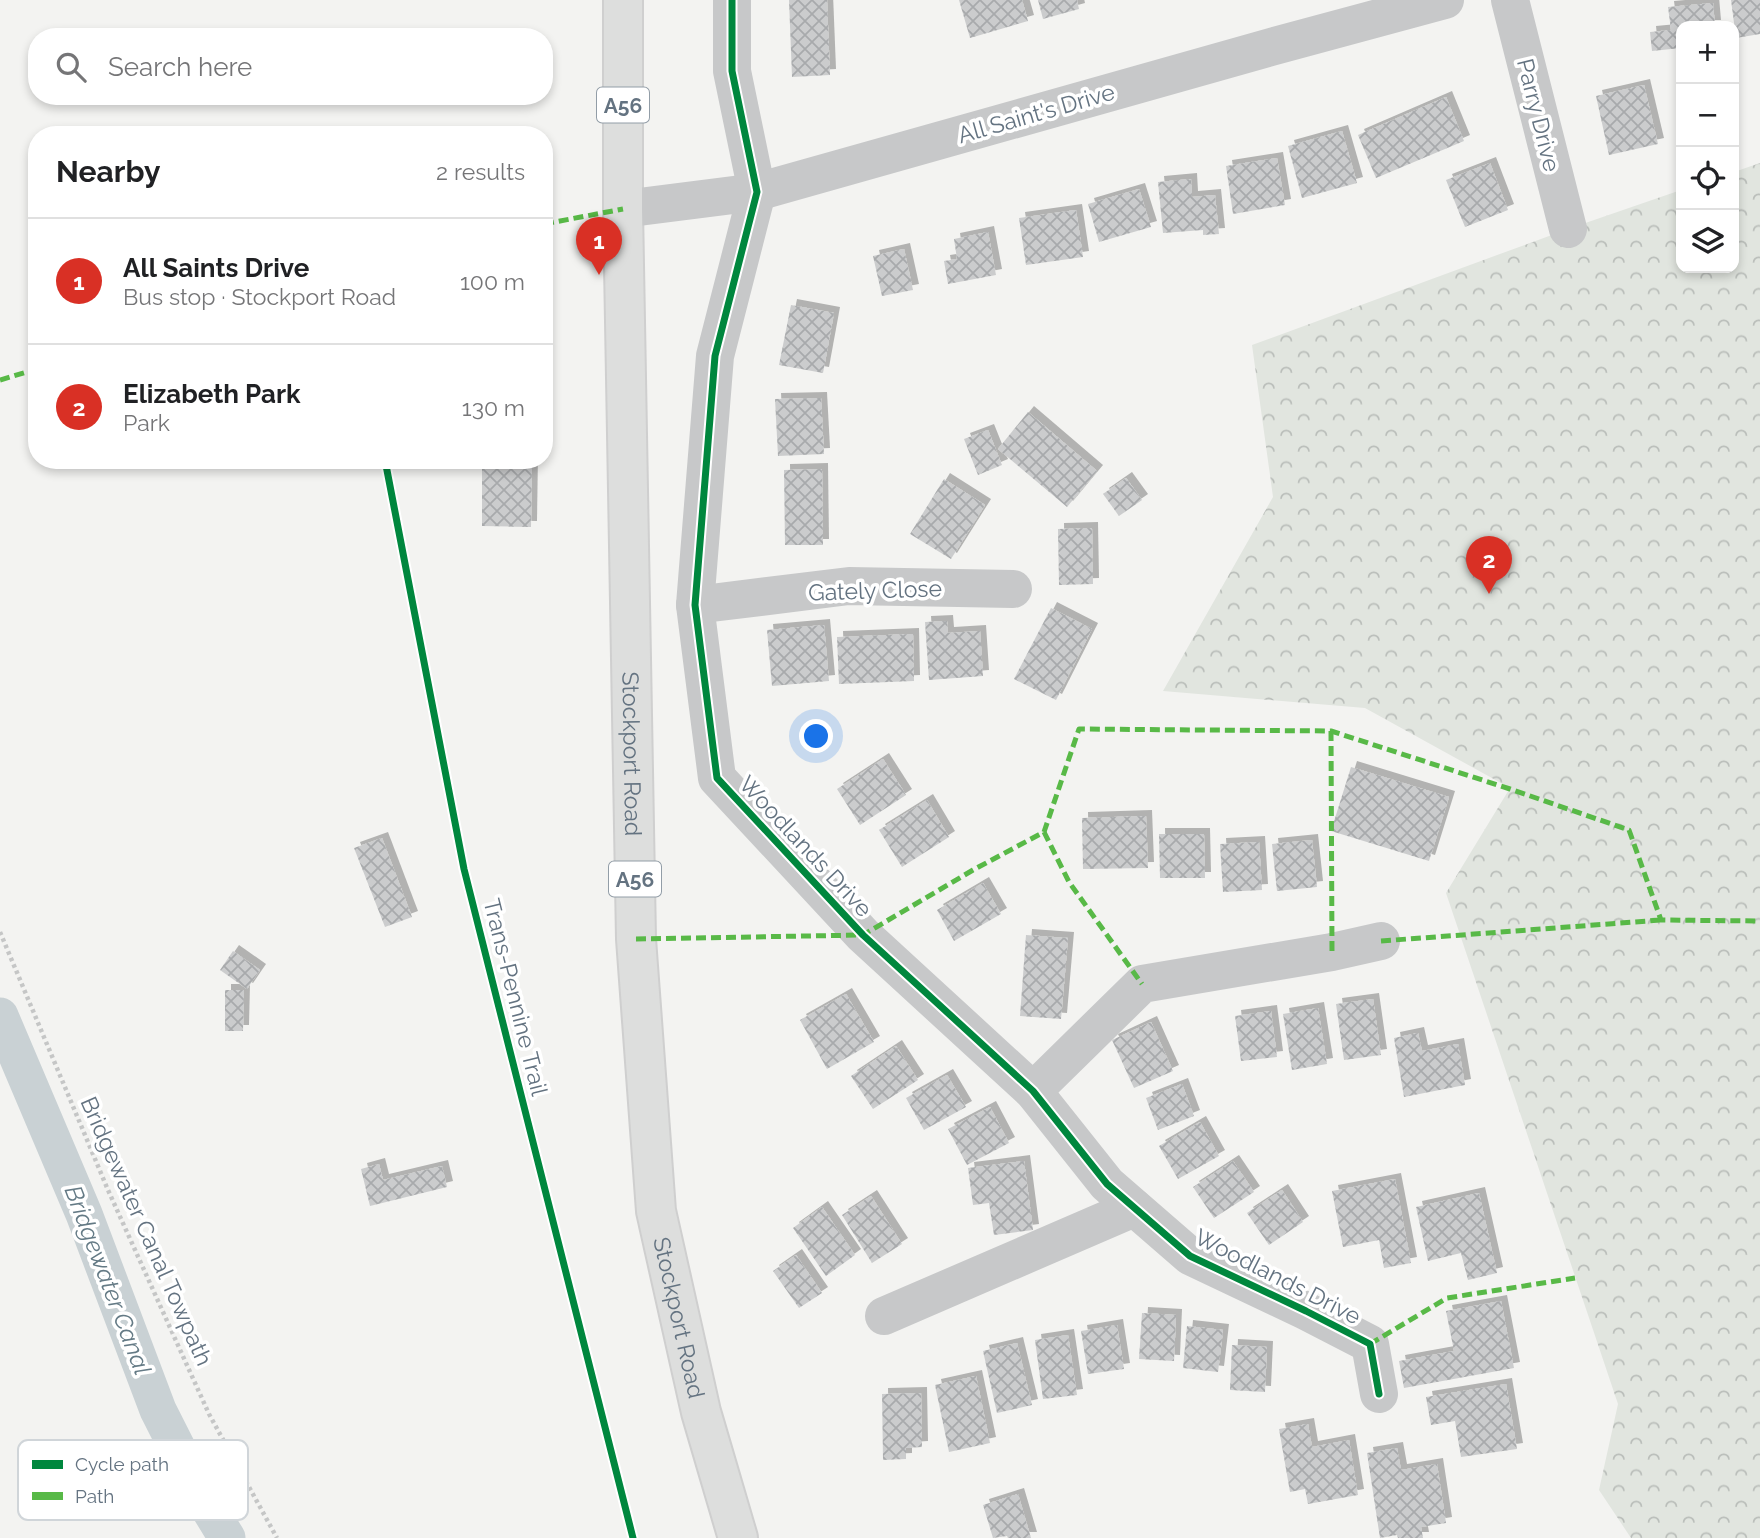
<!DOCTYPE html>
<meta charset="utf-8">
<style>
:root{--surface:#fff;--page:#f6f6f6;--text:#202124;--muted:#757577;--line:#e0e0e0;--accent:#d93025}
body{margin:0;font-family:Raleway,sans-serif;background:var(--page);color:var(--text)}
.controls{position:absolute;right:21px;top:21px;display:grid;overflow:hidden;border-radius:14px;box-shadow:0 4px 10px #0003}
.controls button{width:63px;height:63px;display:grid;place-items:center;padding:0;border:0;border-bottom:2px solid var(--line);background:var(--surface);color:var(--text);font:35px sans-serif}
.you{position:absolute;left:817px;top:737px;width:24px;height:24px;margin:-18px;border:5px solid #fff;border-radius:50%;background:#1a73e8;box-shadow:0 0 0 10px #1a73e833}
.badge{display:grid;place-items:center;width:46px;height:46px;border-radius:50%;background:var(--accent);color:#fff;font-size:23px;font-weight:700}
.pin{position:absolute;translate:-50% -58px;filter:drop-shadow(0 2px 4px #0008)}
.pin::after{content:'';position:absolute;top:37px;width:24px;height:21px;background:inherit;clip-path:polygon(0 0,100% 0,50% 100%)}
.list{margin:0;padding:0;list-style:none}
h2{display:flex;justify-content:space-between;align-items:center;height:91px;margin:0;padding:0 28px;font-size:30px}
h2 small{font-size:23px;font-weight:400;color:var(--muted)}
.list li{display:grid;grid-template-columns:46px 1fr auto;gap:21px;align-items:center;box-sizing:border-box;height:126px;padding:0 28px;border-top:2px solid var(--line)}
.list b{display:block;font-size:26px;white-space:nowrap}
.list p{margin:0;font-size:23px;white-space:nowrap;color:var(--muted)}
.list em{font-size:23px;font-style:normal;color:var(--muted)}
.icon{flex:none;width:38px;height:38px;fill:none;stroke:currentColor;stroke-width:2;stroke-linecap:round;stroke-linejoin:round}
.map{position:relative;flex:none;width:1760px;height:1538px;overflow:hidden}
.search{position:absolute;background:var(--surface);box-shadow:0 4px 10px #0003;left:28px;top:28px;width:525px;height:77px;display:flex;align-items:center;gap:18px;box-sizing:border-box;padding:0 24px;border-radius:28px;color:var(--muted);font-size:26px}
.panel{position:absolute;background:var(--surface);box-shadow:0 4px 10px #0003;left:28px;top:126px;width:525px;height:343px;border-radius:28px}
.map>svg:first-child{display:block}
.park{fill:url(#park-crowns)}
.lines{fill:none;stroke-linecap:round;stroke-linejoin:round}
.canal{stroke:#c9d1d4;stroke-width:37}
.building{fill:url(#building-cross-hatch);filter:url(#shadow)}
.major-casing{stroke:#cfcfcf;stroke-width:42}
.path{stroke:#c5c6c6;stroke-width:4.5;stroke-dasharray:3.5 3.5;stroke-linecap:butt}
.minor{stroke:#c7c8c9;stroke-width:38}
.major{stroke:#dddedd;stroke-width:38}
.quiet{stroke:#58b947;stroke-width:5;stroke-dasharray:10 5;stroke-linecap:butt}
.cycleway-casing{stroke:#fff;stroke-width:11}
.cycleway{stroke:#00873e;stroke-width:7}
.labels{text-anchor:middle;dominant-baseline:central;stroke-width:7;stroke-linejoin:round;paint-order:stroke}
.shield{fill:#fff;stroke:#929da7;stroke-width:2}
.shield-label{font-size:21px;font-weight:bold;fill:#647381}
.street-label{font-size:23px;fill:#647381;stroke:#fff}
.water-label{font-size:24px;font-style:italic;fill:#647a85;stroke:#fff}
.key{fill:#fff;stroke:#d0d5d9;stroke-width:2}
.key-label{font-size:19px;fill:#647381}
</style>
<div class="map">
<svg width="1760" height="1538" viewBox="0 0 1760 1538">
<defs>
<pattern id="park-crowns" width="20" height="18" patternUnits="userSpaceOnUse" patternTransform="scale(1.75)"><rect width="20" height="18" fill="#e1e5df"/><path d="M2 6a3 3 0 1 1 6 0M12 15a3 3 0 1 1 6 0" fill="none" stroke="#babeba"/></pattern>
<pattern id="building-cross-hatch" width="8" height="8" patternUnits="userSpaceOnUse" patternTransform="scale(1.75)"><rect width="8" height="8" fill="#cbcccd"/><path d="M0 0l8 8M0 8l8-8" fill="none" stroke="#a8aaac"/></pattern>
<filter id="shadow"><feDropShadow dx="6" dy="-6" stdDeviation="0" flood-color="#0004"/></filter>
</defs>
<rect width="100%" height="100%" fill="#f3f3f1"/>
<polygon class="park" points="1760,163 1760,1538 1631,1538 1599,1490 1618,1404 1446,893 1510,788 1365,708 1163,691 1273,497 1252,345 1568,229 1681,190 1681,268 1734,268 1734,172"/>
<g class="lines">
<polyline class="canal" points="0,1016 84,1214 158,1410 202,1497 227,1538"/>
</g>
<g class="building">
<polygon points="789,0 827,0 830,75 792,77"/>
<polygon points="959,0 1022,0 1028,21 970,38"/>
<polygon points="1038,0 1077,0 1079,9 1043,19"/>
<polygon points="1731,0 1760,0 1760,34 1736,38"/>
<polygon points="1713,3 1715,26 1681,26 1681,48 1652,51 1650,32 1671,30 1668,7"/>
<polygon points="1644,85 1658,144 1609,155 1596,96"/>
<polygon points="1446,97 1464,141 1376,178 1358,135"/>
<polygon points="1342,131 1357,183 1302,198 1288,146"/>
<polygon points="1277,158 1285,205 1233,214 1226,166"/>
<polygon points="1490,163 1508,210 1465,227 1446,180"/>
<polygon points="1191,179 1192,197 1215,195 1219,234 1203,235 1203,230 1163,233 1158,182"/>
<polygon points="1139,189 1151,227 1099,242 1088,204"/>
<polygon points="1076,210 1083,257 1026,265 1019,218"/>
<polygon points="988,232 996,275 948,284 944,261 957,259 954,239"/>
<polygon points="904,249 913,290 882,296 873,256"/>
<polygon points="791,305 834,313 823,373 779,365"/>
<polygon points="821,398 824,454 778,456 775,399"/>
<polygon points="1028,412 1097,471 1067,507 998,449"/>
<polygon points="988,430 1002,465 978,475 964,439"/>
<polygon points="482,460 532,460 531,527 482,526"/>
<polygon points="822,469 823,545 785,545 784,470"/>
<polygon points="1126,478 1142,500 1119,516 1103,494"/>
<polygon points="944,479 985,505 951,559 910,534"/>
<polygon points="1092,528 1093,584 1059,585 1058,529"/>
<polygon points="1051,608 1092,629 1056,700 1014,679"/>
<polygon points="947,621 948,633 980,631 983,676 929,680 925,622"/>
<polygon points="824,625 829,681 772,686 767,630"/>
<polygon points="913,634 914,681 839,684 837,637"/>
<polygon points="883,759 906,795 860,825 837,789"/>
<polygon points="1351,767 1449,797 1429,861 1331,831"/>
<polygon points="927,800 949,837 902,867 879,830"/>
<polygon points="1146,816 1148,868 1083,869 1082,818"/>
<polygon points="1159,834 1204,834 1205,878 1160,878"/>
<polygon points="382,838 412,917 385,927 354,848"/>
<polygon points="1312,840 1317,887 1277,891 1272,844"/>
<polygon points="1259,842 1262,890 1223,892 1220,844"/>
<polygon points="983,883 1001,914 954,941 937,910"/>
<polygon points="1026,935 1068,938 1061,1019 1020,1016"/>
<polygon points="233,951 260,970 247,989 220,970"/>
<polygon points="225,990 244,990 243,1031 225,1031"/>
<polygon points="846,994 874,1042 827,1069 800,1020"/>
<polygon points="1373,999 1381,1055 1344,1060 1336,1004"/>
<polygon points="1318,1008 1327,1064 1292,1070 1283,1014"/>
<polygon points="1271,1011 1277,1057 1241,1061 1235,1016"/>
<polygon points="1151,1022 1173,1071 1134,1088 1112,1040"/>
<polygon points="1418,1033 1422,1051 1458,1044 1465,1085 1404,1097 1394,1038"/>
<polygon points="896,1046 918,1080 873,1109 851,1076"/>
<polygon points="947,1075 966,1107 924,1130 906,1098"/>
<polygon points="1182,1084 1194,1116 1158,1130 1146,1098"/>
<polygon points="990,1107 1009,1143 967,1165 948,1129"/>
<polygon points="1200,1122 1219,1156 1178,1179 1159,1146"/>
<polygon points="1024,1161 1033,1230 994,1235 989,1203 973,1205 968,1168"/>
<polygon points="1233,1161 1254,1192 1214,1218 1193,1187"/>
<polygon points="379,1164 383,1180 442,1166 447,1187 370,1206 361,1169"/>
<polygon points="1395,1179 1411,1263 1384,1268 1379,1240 1343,1247 1332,1191"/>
<polygon points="1282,1190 1303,1222 1269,1245 1247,1213"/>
<polygon points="1479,1193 1497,1273 1468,1280 1461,1253 1428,1261 1416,1207"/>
<polygon points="871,1196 902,1244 872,1263 842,1215"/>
<polygon points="822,1207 855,1255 826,1276 793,1228"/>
<polygon points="796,1255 822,1293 799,1308 773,1271"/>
<polygon points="1501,1301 1514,1368 1404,1388 1399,1361 1454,1351 1446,1311"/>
<polygon points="1142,1313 1176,1315 1174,1361 1139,1359"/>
<polygon points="1117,1325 1124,1369 1088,1374 1081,1331"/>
<polygon points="1187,1326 1223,1330 1218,1372 1183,1368"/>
<polygon points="1068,1335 1077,1395 1043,1399 1035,1340"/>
<polygon points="1017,1343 1032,1405 997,1413 983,1351"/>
<polygon points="1232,1345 1267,1347 1265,1392 1230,1390"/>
<polygon points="976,1376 990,1443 949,1452 935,1385"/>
<polygon points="1506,1384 1517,1449 1461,1457 1455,1421 1431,1425 1426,1397"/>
<polygon points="921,1393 922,1447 906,1448 906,1459 883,1460 882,1394"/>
<polygon points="1308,1424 1312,1447 1349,1440 1358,1495 1308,1504 1305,1489 1290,1492 1279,1429"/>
<polygon points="1397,1448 1401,1470 1437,1464 1446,1523 1421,1527 1423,1538 1398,1538 1397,1535 1380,1538 1367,1453"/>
<polygon points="1018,1494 1031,1538 1008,1538 1007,1536 993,1538 983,1505"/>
</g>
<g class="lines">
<g class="major-casing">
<g id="major">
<path id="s1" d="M623,0V209L636,939L656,1211L701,1412L738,1538"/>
</g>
</g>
<polyline class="path" points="0,932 108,1190 209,1414 277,1538"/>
<g class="minor">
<polyline points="732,0 732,71 757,192 715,356 695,605 717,778 863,935 1033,1091 1107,1184 1190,1256 1306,1311 1370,1344 1379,1394"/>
<polyline points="1510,0 1568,229"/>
<polyline points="623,209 757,192 1271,47 1445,0"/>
<polyline points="695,605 849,586 1013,589"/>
<polyline points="1033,1091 1142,984 1332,952 1381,941"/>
<polyline points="884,1316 1134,1208"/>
</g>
<use href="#major" class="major"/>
<g class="quiet">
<polyline points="544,224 623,209"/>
<polyline points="0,380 37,369"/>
<polyline points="1331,731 1332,952"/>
<polyline points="1044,832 1069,882 1142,984"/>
<polyline points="636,939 863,935 973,870 1044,832 1079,729 1331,731 1510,789 1629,830 1661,920 1760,921"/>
<polyline points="1381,941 1661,920"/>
<polyline points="1370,1344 1447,1298 1575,1278"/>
</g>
<g class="cycleway-casing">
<g id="cycleway">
<polyline points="732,0 732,71 757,192 715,356 695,605 717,778 863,935 1033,1091 1107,1184 1190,1256 1306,1311 1370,1344 1379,1394"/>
<polyline points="385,460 464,869 633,1538"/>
</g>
</g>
<use href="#cycleway" class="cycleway"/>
</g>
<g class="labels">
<g class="shield">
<rect x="597" y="87.5" width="52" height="35" rx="5"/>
<rect x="609" y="861.5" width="52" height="35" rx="5"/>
</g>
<g class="shield-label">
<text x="623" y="105">A56</text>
<text x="635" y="879">A56</text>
</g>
<g class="street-label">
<text transform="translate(1036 113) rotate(-16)">All Saint's Drive</text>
<text transform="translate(1539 115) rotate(76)">Parry Drive</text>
<text transform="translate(875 590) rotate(-2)">Gately Close</text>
<text stroke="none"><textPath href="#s1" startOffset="754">Stockport Road</textPath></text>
<text transform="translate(806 846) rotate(47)">Woodlands Drive</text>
<text transform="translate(516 997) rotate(76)">Trans-Pennine Trail</text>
<text transform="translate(147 1231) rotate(66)">Bridgewater Canal Towpath</text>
<text transform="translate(1278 1276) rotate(27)">Woodlands Drive</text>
<text stroke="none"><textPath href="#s1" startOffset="1321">Stockport Road</textPath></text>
</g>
<g class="water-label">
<text transform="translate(108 1280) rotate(69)">Bridgewater Canal</text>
</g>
</g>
<rect x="18" y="1440" width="230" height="80" rx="10" class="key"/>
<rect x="32" y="1460" width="31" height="9" fill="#00873e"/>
<rect x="32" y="1492" width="31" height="8" fill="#58b947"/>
<g class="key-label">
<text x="75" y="1471">Cycle path</text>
<text x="75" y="1503">Path</text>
</g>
</svg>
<div class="controls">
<button>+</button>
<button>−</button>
<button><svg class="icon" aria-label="locate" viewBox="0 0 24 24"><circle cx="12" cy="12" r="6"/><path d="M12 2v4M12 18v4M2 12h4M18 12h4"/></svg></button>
<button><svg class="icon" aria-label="layers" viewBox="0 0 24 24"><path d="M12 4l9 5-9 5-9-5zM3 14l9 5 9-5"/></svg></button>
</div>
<div class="you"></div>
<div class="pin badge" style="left:599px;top:275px">1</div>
<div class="pin badge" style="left:1489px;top:594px">2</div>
<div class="search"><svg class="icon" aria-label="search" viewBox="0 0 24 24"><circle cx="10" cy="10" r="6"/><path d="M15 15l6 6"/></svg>Search here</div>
<section class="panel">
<h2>Nearby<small>2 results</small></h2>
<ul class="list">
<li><span class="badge">1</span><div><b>All Saints Drive</b><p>Bus stop · Stockport Road</p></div><em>100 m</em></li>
<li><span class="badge">2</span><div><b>Elizabeth Park</b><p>Park</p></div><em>130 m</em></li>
</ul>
</section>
</div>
